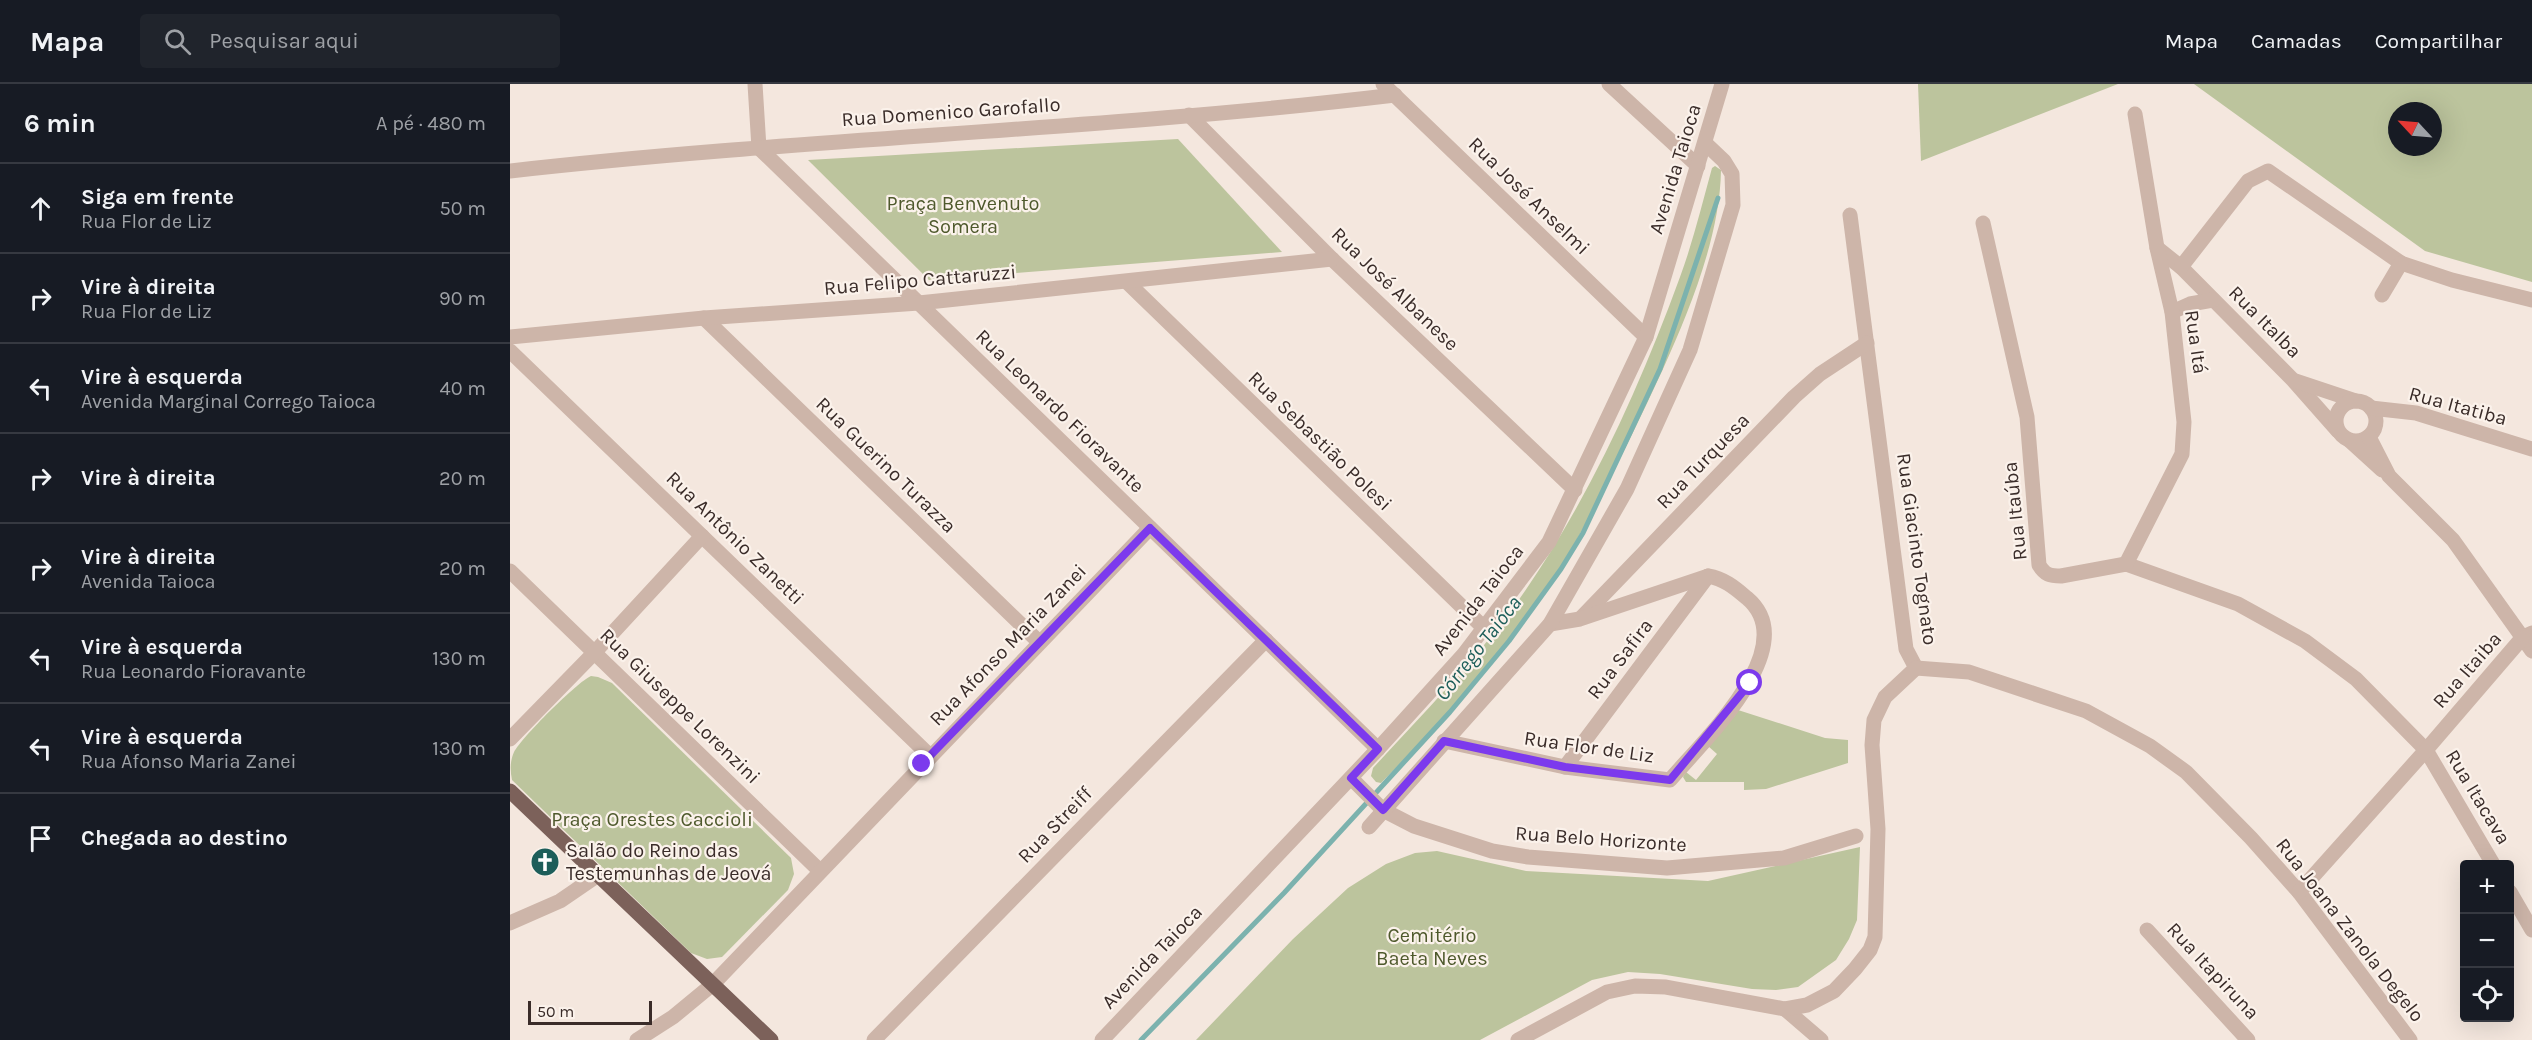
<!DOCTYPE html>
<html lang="pt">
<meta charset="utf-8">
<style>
:root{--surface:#171b24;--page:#20242c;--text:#f1f3f6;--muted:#9ea1a6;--line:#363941}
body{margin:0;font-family:Karla,sans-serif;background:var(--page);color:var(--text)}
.controls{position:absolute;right:18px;bottom:18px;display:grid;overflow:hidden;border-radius:6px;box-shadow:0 6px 24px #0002}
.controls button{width:54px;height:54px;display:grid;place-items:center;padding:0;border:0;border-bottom:2px solid var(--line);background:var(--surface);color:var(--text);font:30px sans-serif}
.compass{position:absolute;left:1878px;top:18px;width:54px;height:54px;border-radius:50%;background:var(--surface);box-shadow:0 6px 24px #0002;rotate:296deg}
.scale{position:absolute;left:18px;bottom:15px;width:124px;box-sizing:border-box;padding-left:6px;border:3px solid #3a2c29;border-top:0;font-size:16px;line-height:21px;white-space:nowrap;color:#3a2c29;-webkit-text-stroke:4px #fbf2eb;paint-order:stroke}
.stop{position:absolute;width:18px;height:18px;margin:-14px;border:4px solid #7c3aed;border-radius:50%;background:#fff}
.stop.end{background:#7c3aed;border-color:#fff;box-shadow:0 2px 6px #0008}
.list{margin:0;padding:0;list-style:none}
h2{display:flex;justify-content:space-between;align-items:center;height:78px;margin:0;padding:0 24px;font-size:26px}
h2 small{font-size:20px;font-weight:400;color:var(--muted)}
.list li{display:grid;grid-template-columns:39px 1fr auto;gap:18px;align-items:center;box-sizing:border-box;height:90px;padding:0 24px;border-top:2px solid var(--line)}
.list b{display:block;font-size:22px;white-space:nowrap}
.list p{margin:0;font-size:20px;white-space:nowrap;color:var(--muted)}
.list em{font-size:20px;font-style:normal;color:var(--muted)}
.icon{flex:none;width:33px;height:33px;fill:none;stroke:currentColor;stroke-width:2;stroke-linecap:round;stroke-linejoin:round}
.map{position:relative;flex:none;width:2022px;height:956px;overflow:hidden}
header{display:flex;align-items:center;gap:36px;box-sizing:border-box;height:84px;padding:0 30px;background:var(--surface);border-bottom:2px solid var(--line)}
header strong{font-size:28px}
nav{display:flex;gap:33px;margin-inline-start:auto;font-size:21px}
.search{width:420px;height:54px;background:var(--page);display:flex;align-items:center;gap:15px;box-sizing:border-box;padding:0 21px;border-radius:6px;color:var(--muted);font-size:22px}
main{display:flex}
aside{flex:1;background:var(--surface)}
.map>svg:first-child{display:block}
.green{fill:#bcc49d;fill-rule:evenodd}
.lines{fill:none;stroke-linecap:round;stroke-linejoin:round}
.stream{stroke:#7cb2ae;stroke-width:5}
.minor{stroke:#cdb5a9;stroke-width:15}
.major{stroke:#7c615a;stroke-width:15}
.route{stroke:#7c3aed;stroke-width:8}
.labels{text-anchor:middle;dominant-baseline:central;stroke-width:4.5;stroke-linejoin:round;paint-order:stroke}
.street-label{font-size:20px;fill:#3a2c29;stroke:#fbf2eb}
.park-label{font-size:20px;fill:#4e592c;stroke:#fbf2eb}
.poi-label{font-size:20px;fill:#3a2c29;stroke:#fbf2eb;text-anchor:start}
.water-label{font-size:21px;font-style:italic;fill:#1d5e5a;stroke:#fbf2eb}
</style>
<header>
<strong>Mapa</strong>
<div class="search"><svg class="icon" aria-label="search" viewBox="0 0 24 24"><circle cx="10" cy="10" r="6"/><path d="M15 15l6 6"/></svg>Pesquisar aqui</div>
<nav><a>Mapa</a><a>Camadas</a><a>Compartilhar</a></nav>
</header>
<main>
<aside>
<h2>6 min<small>A pé · 480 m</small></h2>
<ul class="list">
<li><svg class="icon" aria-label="ahead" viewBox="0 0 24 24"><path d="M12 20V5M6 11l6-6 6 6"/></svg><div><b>Siga em frente</b><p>Rua Flor de Liz</p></div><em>50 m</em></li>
<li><svg class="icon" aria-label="right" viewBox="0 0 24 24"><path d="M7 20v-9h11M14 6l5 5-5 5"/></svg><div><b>Vire à direita</b><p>Rua Flor de Liz</p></div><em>90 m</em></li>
<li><svg class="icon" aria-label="left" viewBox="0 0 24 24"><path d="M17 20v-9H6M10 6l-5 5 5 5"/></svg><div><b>Vire à esquerda</b><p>Avenida Marginal Corrego Taioca</p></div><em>40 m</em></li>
<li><svg class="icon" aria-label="right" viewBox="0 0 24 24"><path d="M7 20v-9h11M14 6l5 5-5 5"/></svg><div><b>Vire à direita</b></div><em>20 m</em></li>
<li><svg class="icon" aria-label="right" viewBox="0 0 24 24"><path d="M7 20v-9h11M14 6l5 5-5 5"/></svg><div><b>Vire à direita</b><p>Avenida Taioca</p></div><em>20 m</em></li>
<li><svg class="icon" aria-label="left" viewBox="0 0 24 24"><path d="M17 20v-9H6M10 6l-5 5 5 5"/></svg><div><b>Vire à esquerda</b><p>Rua Leonardo Fioravante</p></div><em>130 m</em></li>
<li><svg class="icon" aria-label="left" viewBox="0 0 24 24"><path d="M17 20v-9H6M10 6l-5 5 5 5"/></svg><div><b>Vire à esquerda</b><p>Rua Afonso Maria Zanei</p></div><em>130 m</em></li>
<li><svg class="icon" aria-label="arrive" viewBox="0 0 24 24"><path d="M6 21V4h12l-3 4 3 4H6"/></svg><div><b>Chegada ao destino</b></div></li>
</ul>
</aside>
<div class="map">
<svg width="2022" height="956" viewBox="0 0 2022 956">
<rect width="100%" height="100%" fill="#f4e7de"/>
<g class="green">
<polygon points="1408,0 1608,0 1411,77"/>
<path d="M1684,0H2022V198L1915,167ZM1887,27H1923V63H1887Z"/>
<polygon points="668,55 772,168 419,196 298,76"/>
<path d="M1205,82L1211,86C1210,152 1180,225 1153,285C1120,357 1085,427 1044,494C997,570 933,636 871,699L866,698L861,692L863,684C911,632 961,581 1003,524C1075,424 1128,308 1170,193C1183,158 1192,120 1202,84Z"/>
<path d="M81,592L88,593L102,599L281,774L284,790L278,806L212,873L197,875L181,869L2,696C0,686 0,677 4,668C11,654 67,598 81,592Z"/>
<polygon points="1228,626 1315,654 1338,656 1338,679 1256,705 1234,706 1234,698 1176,698 1173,693 1176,688 1186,696 1207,670 1198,662"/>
<polygon points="1350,763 1347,836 1339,855 1326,876 1288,903 1266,906 1242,905 1150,890 1118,888 1082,896 970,956 686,956 783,855 838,804 876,780 905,769 927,767 1016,787 1198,797"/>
</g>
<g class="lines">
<polyline class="stream" points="631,956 774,809 940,628 999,557 1051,485 1073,449 1150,285 1208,114"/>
<g class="minor">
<polyline points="245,0 249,64 868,665"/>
<polyline points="873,0 1136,253"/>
<polyline points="1099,0 1188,82"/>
<polyline points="679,31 822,175 1065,406"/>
<path d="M0,87C294,54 591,46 885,11"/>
<polyline points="1340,131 1396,565 1406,584"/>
<path d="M1473,139L1517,333L1529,481C1535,491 1540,492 1551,492L1616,480L1728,520L1795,557L1846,595L1916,666L1983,780"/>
<polyline points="1647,164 1671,183 1783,296 1828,347"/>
<polyline points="1671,183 1738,97 1758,87 1891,179 1942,196 2022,216"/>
<polyline points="617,198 975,545"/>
<polyline points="1872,211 1891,179"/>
<polyline points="1662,228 1680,220 1703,216"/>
<polyline points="194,234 529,558"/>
<polyline points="0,253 194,234 409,219 822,175"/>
<polyline points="0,267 420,672"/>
<polyline points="1786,297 1846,317"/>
<circle cx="1846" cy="337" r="20"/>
<polyline points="1861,324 1906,329 2022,365"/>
<polyline points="1859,353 1879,392 1943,456 2022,567"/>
<polyline points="1839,356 1872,386"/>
<polyline points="1616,480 1672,370 1674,338 1662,228 1647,164 1625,30"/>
<polyline points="0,487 310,787"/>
<polyline points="1072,533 1284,313 1310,290 1357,259"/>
<polyline points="1406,584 1459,588 1576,627 1640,662 1676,688 1741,754 1789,808 1900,956"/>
<polyline points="0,655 84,569 192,452"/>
<path d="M934,657L1055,683L1160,696C1191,659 1295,563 1237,514C1225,504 1215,495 1198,492L1070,535L1040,540"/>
<polyline points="1055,683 1198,492"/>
<polyline points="841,694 873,726 904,742 982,767 1018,773 1157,784 1274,774 1346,752"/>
<polyline points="859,743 1040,540 1117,405 1180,266 1223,121 1222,90 1214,77 1195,59"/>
<polyline points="1789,808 1916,666 2013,553 2022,549"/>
<polyline points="2000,808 2022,846"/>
<polyline points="0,839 50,817 88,791"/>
<polyline points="1637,846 1738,956"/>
<polyline points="1275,925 1311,956"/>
<polyline points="127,956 163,933 203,900 640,444"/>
<polyline points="364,956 756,556"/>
<polyline points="592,956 868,665 954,570 1039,458 1136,253 1212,0"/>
<polyline points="1008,956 1097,908 1125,902 1156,903 1275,925 1297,921 1324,907 1345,885 1360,866 1365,853 1368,745 1362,661 1364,636 1375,613 1406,584"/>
</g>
<polyline class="major" points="0,707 261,956"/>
</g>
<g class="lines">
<polyline class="route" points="412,680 640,444 868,665 841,694 873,726 934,657 1055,683 1160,696 1240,599"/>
</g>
<defs>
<g id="church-disc" transform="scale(1.5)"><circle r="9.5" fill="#1d5e5a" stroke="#fbf2eb"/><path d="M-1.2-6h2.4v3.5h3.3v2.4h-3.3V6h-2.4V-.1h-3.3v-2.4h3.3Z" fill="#fff"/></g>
</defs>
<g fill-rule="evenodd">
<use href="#church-disc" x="35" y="778"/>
</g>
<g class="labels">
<g class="street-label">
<text transform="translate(441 28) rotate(-4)">Rua Domenico Garofallo</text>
<text transform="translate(1165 85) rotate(-73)">Avenida Taioca</text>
<text transform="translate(1019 112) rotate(44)">Rua José Anselmi</text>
<text transform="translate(410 196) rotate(-5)">Rua Felipo Cattaruzzi</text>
<text transform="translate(885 205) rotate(44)">Rua José Albanese</text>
<text transform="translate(1755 238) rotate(45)">Rua Italba</text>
<text transform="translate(1686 258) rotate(82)">Rua Itá</text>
<text transform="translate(1948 322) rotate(15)">Rua Itatiba</text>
<text transform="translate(550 327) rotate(44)">Rua Leonardo Fioravante</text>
<text transform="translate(810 357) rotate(44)">Rua Sebastião Polesi</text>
<text transform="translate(1193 377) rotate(-46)">Rua Turquesa</text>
<text transform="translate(376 381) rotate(44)">Rua Guerino Turazza</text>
<text transform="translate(1505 427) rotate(-96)">Rua Itaúba</text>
<text transform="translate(225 454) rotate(44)">Rua Antônio Zanetti</text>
<text transform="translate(1407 465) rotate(82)">Rua Giacinto Tognato</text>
<text transform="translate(968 516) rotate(-52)">Avenida Taioca</text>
<text transform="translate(498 561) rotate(-46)">Rua Afonso Maria Zanei</text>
<text transform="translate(1110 575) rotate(-53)">Rua Safira</text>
<text transform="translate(1957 586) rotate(-49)">Rua Itaiba</text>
<text transform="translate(170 622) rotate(44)">Rua Giuseppe Lorenzini</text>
<text transform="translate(1079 663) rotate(8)">Rua Flor de Liz</text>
<text transform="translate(1968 713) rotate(59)">Rua Itacava</text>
<text transform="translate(545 741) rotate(-46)">Rua Streiff</text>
<text transform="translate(1091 755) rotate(4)">Rua Belo Horizonte</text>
<text transform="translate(1840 846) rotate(52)">Rua Joana Zanola Degelo</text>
<text transform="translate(642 873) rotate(-46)">Avenida Taioca</text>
<text transform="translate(1703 887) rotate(47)">Rua Itapiruna</text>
</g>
<g class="park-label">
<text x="453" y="119">Praça Benvenuto<tspan x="453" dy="23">Somera</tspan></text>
<text x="142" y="735">Praça Orestes Caccioli</text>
<text x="922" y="851">Cemitério<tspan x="922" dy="23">Baeta Neves</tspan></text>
</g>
<g class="poi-label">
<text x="56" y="766">Salão do Reino das<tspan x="56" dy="23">Testemunhas de Jeová</tspan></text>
</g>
<g class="water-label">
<text transform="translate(968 564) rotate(-52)">Córrego Taióca</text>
</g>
</g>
</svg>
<div class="controls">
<button>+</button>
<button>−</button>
<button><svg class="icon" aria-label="locate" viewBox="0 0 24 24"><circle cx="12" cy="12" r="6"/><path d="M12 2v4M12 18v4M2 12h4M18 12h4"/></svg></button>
</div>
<svg class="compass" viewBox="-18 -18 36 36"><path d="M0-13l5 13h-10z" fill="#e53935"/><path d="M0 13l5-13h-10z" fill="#9ea1a6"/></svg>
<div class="scale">50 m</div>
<div class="stop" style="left:1240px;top:599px"></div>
<div class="stop end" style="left:412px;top:680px"></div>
</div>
</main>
